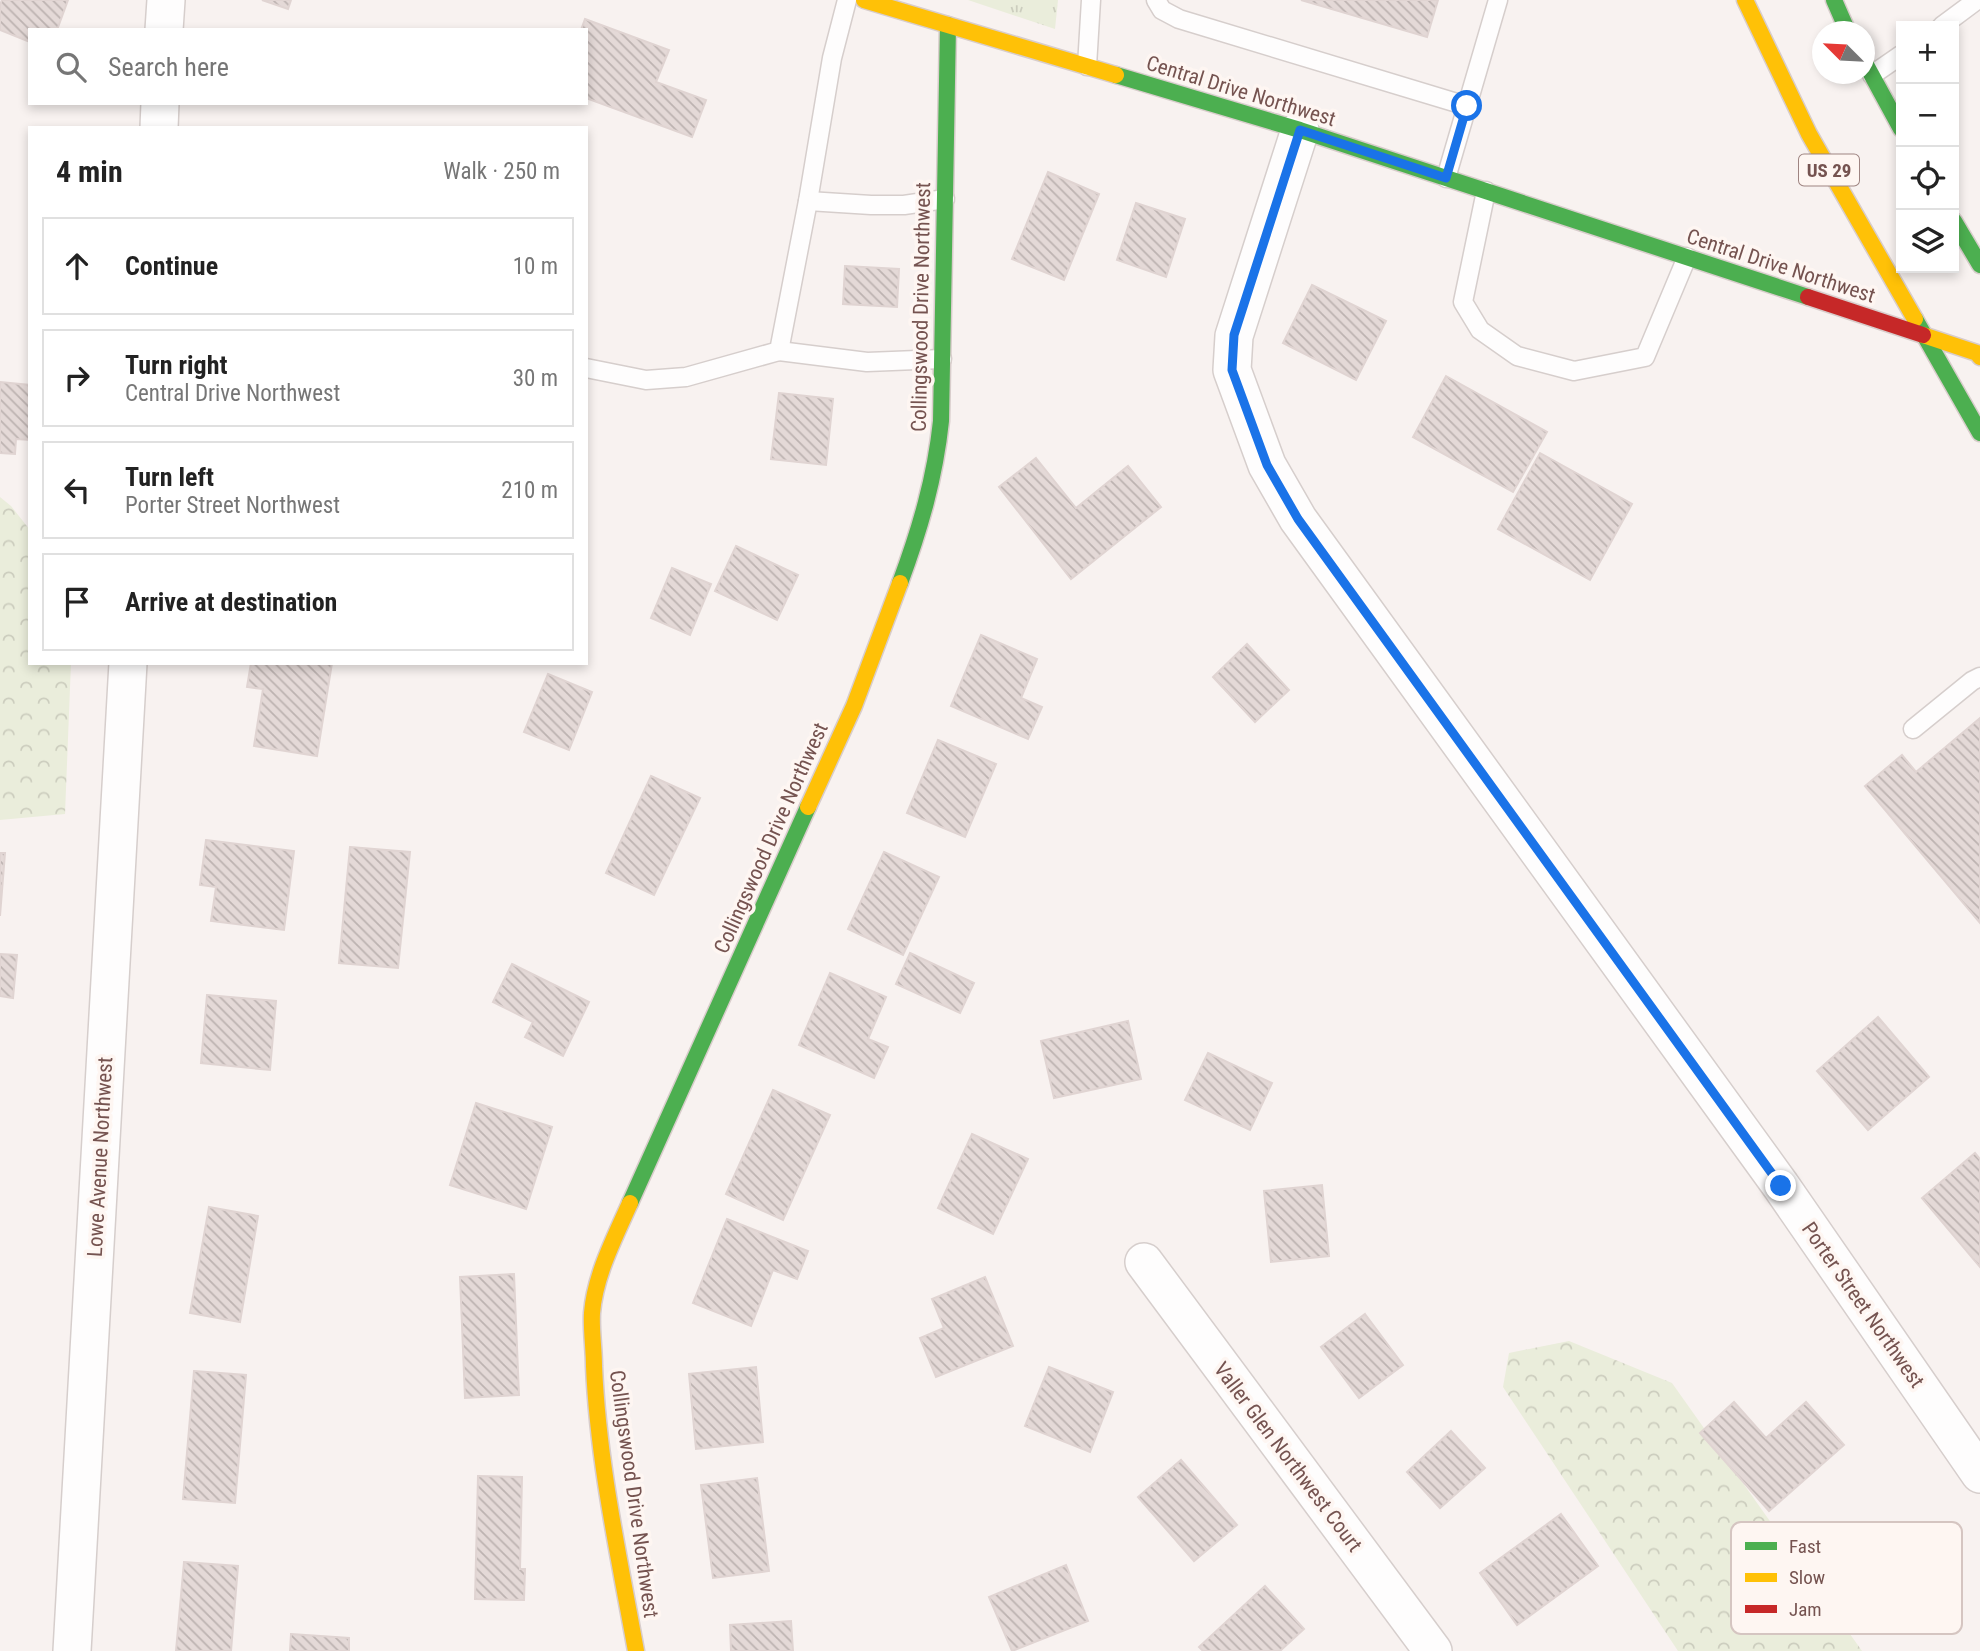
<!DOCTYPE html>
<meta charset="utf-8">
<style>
:root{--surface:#fff;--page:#f2f2f2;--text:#222;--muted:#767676;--line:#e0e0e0}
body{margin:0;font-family:"Roboto Condensed",sans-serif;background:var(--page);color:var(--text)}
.controls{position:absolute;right:21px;top:21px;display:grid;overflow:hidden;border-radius:0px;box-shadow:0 4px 10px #0003}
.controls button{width:63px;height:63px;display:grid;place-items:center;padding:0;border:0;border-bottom:2px solid var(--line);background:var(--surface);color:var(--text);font:35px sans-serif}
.compass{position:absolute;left:1812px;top:21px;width:63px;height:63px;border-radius:50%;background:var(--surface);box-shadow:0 4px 10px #0003;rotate:294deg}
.stop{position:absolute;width:21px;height:21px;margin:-16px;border:5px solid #1a73e8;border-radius:50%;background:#fff}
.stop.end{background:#1a73e8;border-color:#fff;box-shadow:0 2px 7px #0008}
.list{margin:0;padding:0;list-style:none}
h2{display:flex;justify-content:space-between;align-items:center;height:91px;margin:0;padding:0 28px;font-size:30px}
h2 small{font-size:23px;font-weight:400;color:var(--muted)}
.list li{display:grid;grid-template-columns:46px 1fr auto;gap:21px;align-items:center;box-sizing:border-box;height:98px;margin:0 14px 14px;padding:0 14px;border:2px solid var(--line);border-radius:0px}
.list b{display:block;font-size:26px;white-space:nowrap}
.list p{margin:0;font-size:23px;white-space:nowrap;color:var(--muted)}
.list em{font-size:23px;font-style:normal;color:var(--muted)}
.icon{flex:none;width:38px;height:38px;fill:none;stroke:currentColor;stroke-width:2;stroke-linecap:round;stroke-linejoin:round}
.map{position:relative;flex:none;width:1980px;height:1651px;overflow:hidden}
.search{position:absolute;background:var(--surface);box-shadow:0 4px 10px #0003;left:28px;top:28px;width:560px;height:77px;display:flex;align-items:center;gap:18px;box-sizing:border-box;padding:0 24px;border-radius:0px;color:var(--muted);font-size:26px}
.panel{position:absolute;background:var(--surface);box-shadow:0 4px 10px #0003;left:28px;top:126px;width:560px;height:539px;border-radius:0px}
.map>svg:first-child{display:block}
.grass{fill:url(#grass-tufts)}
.forest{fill:url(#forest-crowns)}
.building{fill:url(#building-back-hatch);stroke:#e0d4d2;stroke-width:2}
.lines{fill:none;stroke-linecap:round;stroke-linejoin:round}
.lane-casing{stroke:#d6cecc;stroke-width:21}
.street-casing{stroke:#d6cecc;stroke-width:40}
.fast-casing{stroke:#d8cdcb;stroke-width:19}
.slow-casing{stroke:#d8cdcb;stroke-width:19}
.jam-casing{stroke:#d8cdcb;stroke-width:19}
.lane{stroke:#fefdfd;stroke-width:18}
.street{stroke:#fefdfd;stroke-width:37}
.fast{stroke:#4caf50;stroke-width:16}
.slow{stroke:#ffc107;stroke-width:16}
.jam{stroke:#c62828;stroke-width:16}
.route{stroke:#1a73e8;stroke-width:9}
.labels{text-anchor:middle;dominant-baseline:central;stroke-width:7;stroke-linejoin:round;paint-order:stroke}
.shield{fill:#fef6f2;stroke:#9e8481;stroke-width:2}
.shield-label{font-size:19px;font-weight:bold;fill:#755350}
.street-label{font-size:21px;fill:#755350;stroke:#fef6f2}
.key{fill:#fef6f2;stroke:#d5c5c1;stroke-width:2}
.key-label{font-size:19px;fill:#755350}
</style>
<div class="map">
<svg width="1980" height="1651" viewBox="0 0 1980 1651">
<defs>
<pattern id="grass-tufts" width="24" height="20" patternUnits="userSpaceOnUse" patternTransform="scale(1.75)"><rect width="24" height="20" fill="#eaeddb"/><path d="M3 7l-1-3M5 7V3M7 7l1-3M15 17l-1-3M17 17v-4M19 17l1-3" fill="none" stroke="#cccdbe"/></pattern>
<pattern id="forest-crowns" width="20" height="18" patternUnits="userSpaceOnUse" patternTransform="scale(1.75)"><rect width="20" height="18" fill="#eaeddb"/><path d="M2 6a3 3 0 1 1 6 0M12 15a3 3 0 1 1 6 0" fill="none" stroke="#cccdbe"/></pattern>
<pattern id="building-back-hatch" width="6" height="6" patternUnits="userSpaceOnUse" patternTransform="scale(1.75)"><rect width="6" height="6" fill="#e4d9d7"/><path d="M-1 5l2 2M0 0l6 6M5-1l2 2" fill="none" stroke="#bdb3b1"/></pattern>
</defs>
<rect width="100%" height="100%" fill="#f8f2f0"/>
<polygon class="grass" points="968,0 1058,0 1055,29"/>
<g class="forest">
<polygon points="0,497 11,506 30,530 30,663 71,663 65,814 0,820"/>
<polygon points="1569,1341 1672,1383 1862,1651 1678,1651 1503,1387 1509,1353"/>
</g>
<g class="building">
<polygon points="2,0 68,0 57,30 30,30 30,42 0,30 0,5"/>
<polygon points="262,0 291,0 288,9"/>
<polygon points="1301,0 1438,0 1427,37"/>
<polygon points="585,19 669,50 656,82 706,100 692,137 586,98 586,30 581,30"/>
<polygon points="1048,172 1099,194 1064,280 1012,259"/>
<polygon points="1136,203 1185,219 1166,277 1117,260"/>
<polygon points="845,266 899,269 897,307 843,304"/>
<polygon points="1312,285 1386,321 1356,380 1283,343"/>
<polygon points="1446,376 1547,432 1513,492 1413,437"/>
<polygon points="0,382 30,385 30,440 16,439 15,454 0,453"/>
<polygon points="779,393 833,399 826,465 771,459"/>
<polygon points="1540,453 1632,504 1590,580 1498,529"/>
<polygon points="1036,458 1076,508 1128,466 1161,507 1071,579 999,487"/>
<polygon points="736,546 798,575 777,620 715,591"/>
<polygon points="672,568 711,584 690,635 651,618"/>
<polygon points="981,635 1037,659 1021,698 1042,707 1028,739 951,706"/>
<polygon points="1247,644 1289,690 1255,722 1213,677"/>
<polygon points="251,663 332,663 317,756 254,746 263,689 247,687"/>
<polygon points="548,674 592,692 569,750 524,732"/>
<polygon points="1980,718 1980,923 1865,786 1902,755 1916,772"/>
<polygon points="938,740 996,764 965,837 907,813"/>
<polygon points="651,776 700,798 654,895 606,873"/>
<polygon points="206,840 294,851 284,930 211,921 216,887 200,885"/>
<polygon points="350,847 410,852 398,968 339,963"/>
<polygon points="884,852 939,877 903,955 848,929"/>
<polygon points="0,853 5,853 0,916"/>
<polygon points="910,953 974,983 960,1013 896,984"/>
<polygon points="0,954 17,955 13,998 0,996"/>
<polygon points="512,964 589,1002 563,1056 525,1037 533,1022 493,1002"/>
<polygon points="830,973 886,997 868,1039 888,1047 874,1078 799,1045"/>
<polygon points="207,995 276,1001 270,1070 201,1063"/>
<polygon points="1878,1017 1929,1077 1868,1130 1817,1071"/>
<polygon points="1128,1021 1141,1079 1054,1098 1041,1041"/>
<polygon points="1208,1053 1272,1083 1250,1130 1185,1100"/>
<polygon points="773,1090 830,1115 783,1220 726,1194"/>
<polygon points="476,1103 552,1127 526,1209 450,1185"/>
<polygon points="972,1134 1028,1159 993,1234 938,1208"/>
<polygon points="1975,1153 1980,1159 1980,1267 1922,1198"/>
<polygon points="1322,1185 1329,1256 1271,1262 1264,1191"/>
<polygon points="209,1207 258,1216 240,1322 190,1313"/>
<polygon points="727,1219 808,1251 797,1279 773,1270 751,1326 693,1303"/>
<polygon points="514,1274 519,1395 465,1398 460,1277"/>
<polygon points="985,1277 1013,1346 936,1377 920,1338 944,1328 932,1299"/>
<polygon points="1365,1314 1403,1365 1359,1398 1321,1347"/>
<polygon points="756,1367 763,1442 696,1449 689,1374"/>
<polygon points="1049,1367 1113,1392 1090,1452 1025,1426"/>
<polygon points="194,1371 246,1375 235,1503 183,1499"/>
<polygon points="1734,1402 1766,1438 1806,1402 1844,1445 1769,1511 1700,1433"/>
<polygon points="1451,1431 1485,1468 1440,1508 1407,1472"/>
<polygon points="1181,1460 1237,1525 1194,1561 1138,1497"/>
<polygon points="478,1476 522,1477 520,1569 525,1569 524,1600 475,1599"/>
<polygon points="757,1478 769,1571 713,1578 701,1485"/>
<polygon points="1561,1514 1598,1566 1517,1625 1480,1573"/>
<polygon points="184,1562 238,1566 231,1651 176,1651"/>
<polygon points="1066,1565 1088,1621 1012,1651 989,1597"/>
<polygon points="1265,1586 1304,1629 1280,1651 1203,1651 1199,1647"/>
<polygon points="791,1621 793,1651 731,1651 730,1625"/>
<polygon points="291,1634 349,1638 349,1651 290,1651"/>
</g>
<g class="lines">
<g class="lane-casing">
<g id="lane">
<polyline points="1156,0 1162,10 1179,19 1467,106"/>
<polyline points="1942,26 1977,0"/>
<polyline points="1087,66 1091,0"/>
<polyline points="1872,75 1901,55"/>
<polyline points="1446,178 1498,0"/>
<polyline points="1486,191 1463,302 1480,330 1517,356 1574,371 1645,357 1687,257"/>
<polyline points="808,201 871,205 904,205 945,199"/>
<polyline points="779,351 867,362 942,359"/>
<polyline points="586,368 646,380 686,377 779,351 808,201 832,58 847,0"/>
<polyline points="1913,729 1972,681 1980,677"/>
</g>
</g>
<g class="street-casing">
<g id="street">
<polyline points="164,30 166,0"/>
<polyline points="159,128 160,103"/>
<polyline points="1300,130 1234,336 1232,370 1267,465 1298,519 1781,1186 1980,1474"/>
<polyline points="1144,1262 1433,1651"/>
<polyline points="72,1651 128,663"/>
</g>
</g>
<g class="fast-casing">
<g id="fast">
<polyline points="1834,0 1848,32"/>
<polyline points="1864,61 1901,129"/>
<polyline points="1116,75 1300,130 1808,297"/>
<polyline points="1954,221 1980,265"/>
<polyline points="1915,319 1980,433"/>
<path d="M900,583C920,529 935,478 941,421L948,25"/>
<polyline points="630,1203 808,807"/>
</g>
</g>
<g class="slow-casing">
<g id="slow">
<polyline points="864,0 1116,75"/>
<polyline points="1745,0 1809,134 1915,319"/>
<polyline points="1923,335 1977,353 1980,357"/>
<polyline points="808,807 854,706 900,583"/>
<path d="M630,1203C615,1237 595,1275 592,1313C591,1330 594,1349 594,1366C598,1462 619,1557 636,1651"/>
</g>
</g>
<g class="jam-casing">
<polyline id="jam" points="1808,297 1923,335"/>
</g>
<use href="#lane" class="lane"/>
<use href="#street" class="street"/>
<use href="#fast" class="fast"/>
<use href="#slow" class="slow"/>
<use href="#jam" class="jam"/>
</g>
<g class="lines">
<polyline class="route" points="1467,106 1446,178 1300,130 1234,335 1232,370 1267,465 1298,519 1781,1186"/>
</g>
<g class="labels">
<rect class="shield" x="1799" y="154.5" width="60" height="31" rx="5"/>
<g class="shield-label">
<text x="1829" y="170">US 29</text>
</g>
<g class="street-label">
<text transform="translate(1241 91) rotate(17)">Central Drive Northwest</text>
<text transform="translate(1781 266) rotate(18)">Central Drive Northwest</text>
<text transform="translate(921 307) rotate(-89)">Collingswood Drive Northwest</text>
<text transform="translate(771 838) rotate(-66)">Collingswood Drive Northwest</text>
<text transform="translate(100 1157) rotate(-87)">Lowe Avenue Northwest</text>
<text transform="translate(1863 1305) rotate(55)">Porter Street Northwest</text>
<text transform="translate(1288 1457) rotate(53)">Valler Glen Northwest Court</text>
<text transform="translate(634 1494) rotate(82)">Collingswood Drive Northwest</text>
</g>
</g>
<rect x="1731" y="1522" width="231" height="112" rx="10" class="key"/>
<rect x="1745" y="1542" width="32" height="8" fill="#4caf50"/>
<rect x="1745" y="1573" width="32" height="9" fill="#ffc107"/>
<rect x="1745" y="1605" width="32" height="8" fill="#c62828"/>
<g class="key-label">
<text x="1789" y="1553">Fast</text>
<text x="1789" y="1584">Slow</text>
<text x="1789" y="1616">Jam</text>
</g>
</svg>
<div class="controls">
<button>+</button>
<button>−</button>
<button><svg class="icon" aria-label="locate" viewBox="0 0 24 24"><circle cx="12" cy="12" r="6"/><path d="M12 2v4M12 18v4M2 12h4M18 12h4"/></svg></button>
<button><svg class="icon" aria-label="layers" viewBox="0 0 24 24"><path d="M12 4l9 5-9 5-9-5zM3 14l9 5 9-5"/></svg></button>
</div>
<svg class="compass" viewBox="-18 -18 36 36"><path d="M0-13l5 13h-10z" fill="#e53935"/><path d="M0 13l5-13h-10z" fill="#767676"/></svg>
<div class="stop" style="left:1467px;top:106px"></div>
<div class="stop end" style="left:1781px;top:1186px"></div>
<div class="search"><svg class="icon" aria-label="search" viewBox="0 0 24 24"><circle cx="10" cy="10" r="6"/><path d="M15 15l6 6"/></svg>Search here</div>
<section class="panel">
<h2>4 min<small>Walk · 250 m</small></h2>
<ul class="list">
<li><svg class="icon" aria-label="ahead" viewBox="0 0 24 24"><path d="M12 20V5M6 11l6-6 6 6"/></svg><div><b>Continue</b></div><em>10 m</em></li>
<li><svg class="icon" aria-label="right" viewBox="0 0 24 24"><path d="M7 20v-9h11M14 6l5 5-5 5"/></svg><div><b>Turn right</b><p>Central Drive Northwest</p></div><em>30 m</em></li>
<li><svg class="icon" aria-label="left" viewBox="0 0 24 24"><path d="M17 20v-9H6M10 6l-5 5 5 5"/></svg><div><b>Turn left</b><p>Porter Street Northwest</p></div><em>210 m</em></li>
<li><svg class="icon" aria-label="arrive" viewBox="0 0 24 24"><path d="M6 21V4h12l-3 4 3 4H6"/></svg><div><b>Arrive at destination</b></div></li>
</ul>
</section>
</div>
